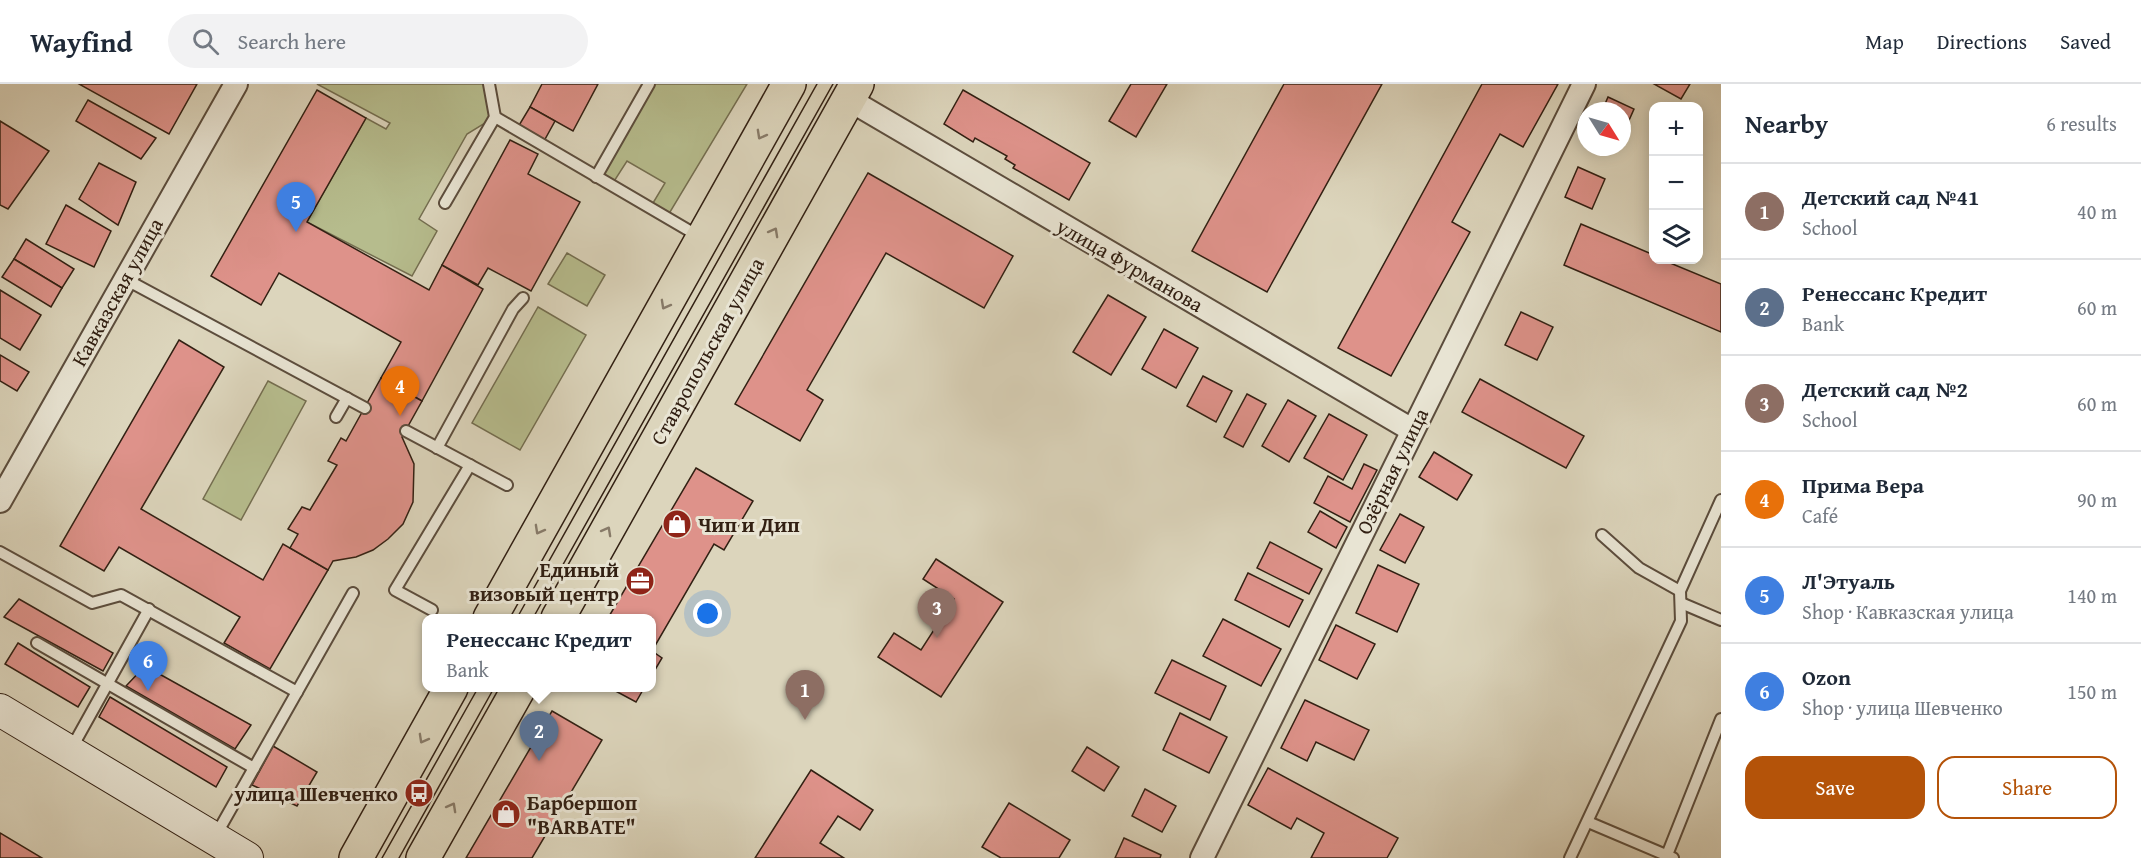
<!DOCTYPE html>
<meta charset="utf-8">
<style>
:root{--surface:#fff;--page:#f2f2f3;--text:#1f2937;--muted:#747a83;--line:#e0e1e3;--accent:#b45309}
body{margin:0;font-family:"Gentium Book Plus",serif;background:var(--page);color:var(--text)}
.controls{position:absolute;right:18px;top:18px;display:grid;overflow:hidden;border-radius:12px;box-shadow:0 3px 15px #0003}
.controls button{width:54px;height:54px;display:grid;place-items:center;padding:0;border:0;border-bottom:2px solid var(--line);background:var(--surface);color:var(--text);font:30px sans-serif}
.compass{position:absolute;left:1577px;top:18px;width:54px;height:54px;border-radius:50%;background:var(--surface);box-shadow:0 3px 15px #0003;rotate:127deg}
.you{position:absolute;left:708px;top:530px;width:21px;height:21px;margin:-15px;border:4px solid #fff;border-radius:50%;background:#1a73e8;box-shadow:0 0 0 9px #1a73e833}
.badge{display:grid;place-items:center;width:39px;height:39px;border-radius:50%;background:var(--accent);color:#fff;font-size:20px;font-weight:700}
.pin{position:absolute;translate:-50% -50px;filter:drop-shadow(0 2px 3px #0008)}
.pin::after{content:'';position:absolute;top:32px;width:21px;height:18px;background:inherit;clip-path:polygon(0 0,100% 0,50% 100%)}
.popup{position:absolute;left:422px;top:530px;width:234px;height:78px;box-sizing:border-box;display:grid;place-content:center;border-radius:12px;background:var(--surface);filter:drop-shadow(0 2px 4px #0005);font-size:20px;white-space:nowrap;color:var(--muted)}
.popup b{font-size:22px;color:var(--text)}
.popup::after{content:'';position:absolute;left:50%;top:100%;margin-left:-12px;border:12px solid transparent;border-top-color:var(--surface)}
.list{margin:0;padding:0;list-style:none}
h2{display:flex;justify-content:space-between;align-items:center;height:78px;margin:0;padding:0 24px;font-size:26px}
h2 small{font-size:20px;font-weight:400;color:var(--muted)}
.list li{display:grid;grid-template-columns:39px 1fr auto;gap:18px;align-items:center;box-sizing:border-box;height:96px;padding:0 24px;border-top:2px solid var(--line)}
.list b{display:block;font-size:22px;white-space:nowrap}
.list p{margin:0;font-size:20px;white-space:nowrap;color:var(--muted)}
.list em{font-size:20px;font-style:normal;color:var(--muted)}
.actions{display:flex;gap:12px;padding:18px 24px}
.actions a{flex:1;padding:14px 0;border:2px solid var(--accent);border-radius:18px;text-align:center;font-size:21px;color:var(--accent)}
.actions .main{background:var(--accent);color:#fff}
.icon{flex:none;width:33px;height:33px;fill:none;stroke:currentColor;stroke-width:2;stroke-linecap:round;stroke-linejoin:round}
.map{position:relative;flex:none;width:1721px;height:774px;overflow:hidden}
header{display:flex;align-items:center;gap:36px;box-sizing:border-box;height:84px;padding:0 30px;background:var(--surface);border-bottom:2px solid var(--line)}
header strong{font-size:28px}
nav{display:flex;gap:33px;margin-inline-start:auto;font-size:21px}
.search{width:420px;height:54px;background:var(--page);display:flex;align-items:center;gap:15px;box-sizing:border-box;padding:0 21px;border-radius:33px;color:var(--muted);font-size:22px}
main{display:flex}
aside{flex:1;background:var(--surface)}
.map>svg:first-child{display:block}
.green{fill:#b6bc8d;stroke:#746e50;stroke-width:1.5}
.building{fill:#de928a;stroke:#322013;stroke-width:1.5}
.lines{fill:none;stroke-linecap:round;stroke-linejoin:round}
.lane-casing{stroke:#5c4d3d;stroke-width:14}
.street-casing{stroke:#5c4d3d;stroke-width:26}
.secondary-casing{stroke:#322013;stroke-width:34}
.primary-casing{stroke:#322013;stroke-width:36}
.lane{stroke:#e8e4d3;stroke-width:10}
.street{stroke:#e8e4d3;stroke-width:22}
.secondary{stroke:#e8e4d3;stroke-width:32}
.primary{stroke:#dcd5bc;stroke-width:33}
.tram{stroke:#322013;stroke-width:1.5}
.oneway{stroke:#877a68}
.labels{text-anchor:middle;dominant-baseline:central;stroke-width:6;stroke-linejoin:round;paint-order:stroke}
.street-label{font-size:21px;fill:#322013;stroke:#e8e4d3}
.poi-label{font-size:21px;font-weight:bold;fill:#322013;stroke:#e8e4d3;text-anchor:start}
</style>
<header>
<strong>Wayfind</strong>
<div class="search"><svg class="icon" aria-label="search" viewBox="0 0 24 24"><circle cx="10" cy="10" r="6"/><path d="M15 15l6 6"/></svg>Search here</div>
<nav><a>Map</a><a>Directions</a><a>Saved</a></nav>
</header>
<main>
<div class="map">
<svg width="1721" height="774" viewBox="0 0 1721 774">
<rect width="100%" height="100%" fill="#dcd5bc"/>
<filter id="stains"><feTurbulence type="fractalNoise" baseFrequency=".00333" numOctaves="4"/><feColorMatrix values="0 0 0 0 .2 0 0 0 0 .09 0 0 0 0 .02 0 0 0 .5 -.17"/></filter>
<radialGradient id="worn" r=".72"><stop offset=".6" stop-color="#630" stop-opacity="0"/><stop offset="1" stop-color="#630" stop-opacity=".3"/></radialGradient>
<g class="green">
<polygon points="317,0 489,0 495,33 467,50 419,135 437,147 412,192 307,138 366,34 386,45 390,39"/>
<polygon points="649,0 747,0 667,133 650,124 665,99 627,77 611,102 596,93"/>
<polygon points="567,169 605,191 587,222 548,200"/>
<polygon points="538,223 586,251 520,366 472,339"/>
<polygon points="268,297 306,317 241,436 203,415"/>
</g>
<g class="building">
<polygon points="79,0 197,0 169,50"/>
<polygon points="542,0 598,0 573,47 530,23"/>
<polygon points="1131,0 1167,0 1136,53 1109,37"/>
<polygon points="1284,0 1382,0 1267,208 1192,167"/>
<polygon points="1482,0 1558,0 1523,63 1500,50 1452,138 1470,148 1391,292 1338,264"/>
<polygon points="1654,0 1690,0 1681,15"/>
<polygon points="317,6 366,34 307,138 429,206 442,181 483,205 422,317 381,294 401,258 279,189 261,221 211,192"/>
<polygon points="963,6 1090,79 1069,116 1013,84 1015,81 1005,75 1007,72 975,54 973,58 944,40"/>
<polygon points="1608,13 1634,25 1622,52 1622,27 1602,27"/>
<polygon points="88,16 156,54 141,75 76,37"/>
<polygon points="530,23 555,37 544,57 518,43"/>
<polygon points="0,37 49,67 8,125 0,121"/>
<polygon points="510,56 538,70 528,90 580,118 531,207 488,184 478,201 442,181"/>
<polygon points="99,79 136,98 118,141 79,115"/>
<polygon points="1578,83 1605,95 1592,125 1565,113"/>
<polygon points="868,89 1013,172 984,224 886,169 807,306 823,316 800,357 735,320"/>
<polygon points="66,121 111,147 94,183 46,160"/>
<polygon points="1581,140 1654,171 1654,176 1663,176 1721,200 1721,248 1564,181"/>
<polygon points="26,155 74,185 62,204 14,175"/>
<polygon points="14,175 62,204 51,223 2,193"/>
<polygon points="0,206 41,231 20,266 0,254"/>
<polygon points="1108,211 1146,233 1111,291 1073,268"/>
<polygon points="1521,228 1553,243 1537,276 1505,261"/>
<polygon points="1164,245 1198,264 1176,304 1142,285"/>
<polygon points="179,256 224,283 141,425 263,496 283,460 328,486 270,585 224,559 240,533 119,463 104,487 60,462"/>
<polygon points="0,271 29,288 17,307 0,297"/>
<polygon points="1203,292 1232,307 1216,338 1187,322"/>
<polygon points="381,294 422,317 402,353 414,380 413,418 403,440 388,455 373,466 356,473 333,477 328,486 290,464 298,450 288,445 302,423 310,426 337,381 328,377 341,354 346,357"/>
<polygon points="1480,295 1584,352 1566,384 1462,328"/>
<polygon points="1247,310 1266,320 1243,363 1224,353"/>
<polygon points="1288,316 1316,332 1289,378 1262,362"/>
<polygon points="1329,330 1367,351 1343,396 1304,374"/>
<polygon points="1434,368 1472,391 1457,416 1419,393"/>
<polygon points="1364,380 1377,386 1350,438 1314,419 1328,392 1352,405"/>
<polygon points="696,384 753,417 724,466 714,460 652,567 652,534 608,534"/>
<polygon points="1320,427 1347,443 1336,464 1308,448"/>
<polygon points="1400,430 1424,443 1405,479 1380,466"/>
<polygon points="1270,458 1322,485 1309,510 1257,484"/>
<polygon points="936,475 1003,518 941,613 878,573 894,549 921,566 954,515 923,495"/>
<polygon points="1378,481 1419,500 1397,548 1356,529"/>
<polygon points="1248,489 1303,516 1289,543 1235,516"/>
<polygon points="19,515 113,569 103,587 4,533"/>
<polygon points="1223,535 1281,565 1261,602 1203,572"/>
<polygon points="1336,541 1375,560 1357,595 1319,576"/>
<polygon points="18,559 90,603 78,623 5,580"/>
<polygon points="652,567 662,574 652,591"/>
<polygon points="1172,576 1226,602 1210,636 1155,609"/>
<polygon points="145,582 251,641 235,665 126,602"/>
<polygon points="610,604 644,604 636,618"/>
<polygon points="110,613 227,683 216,703 99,633"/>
<polygon points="1305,616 1369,646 1354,676 1316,658 1307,677 1281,664"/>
<polygon points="552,627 602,656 532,774 466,774"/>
<polygon points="1180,629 1227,653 1209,689 1163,666"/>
<polygon points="273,662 317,688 297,722 252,701"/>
<polygon points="1087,663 1119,683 1104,707 1072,687"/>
<polygon points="1268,684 1398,754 1387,774 1311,774 1324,749 1297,734 1291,745 1248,721"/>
<polygon points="811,686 873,726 860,746 838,732 820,759 844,774 755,774"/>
<polygon points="1145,705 1176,722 1162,748 1132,732"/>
<polygon points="1009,719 1070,756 1059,774 1001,774 982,763"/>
<polygon points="0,749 42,774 0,774"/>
<polygon points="1124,754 1161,771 1160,774 1115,774"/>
</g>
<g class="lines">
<g class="lane-casing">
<g id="lane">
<polyline points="495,33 700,153"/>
<polyline points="596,93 649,0"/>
<polyline points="445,119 495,33 489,0"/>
<polyline points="125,195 365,324"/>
<polyline points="336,333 347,314"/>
<polyline points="406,347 507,401"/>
<polyline points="437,364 513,225 523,214"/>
<polyline points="1602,451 1639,484 1680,507"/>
<polyline points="0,468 92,519 121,511 297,608"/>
<polyline points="1681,519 1721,536"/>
<polyline points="432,526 395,506 470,381"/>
<polyline points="37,559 254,684"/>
<polyline points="70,667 149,525"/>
<polyline points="1588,738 1673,774"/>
<polyline points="216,751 353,509"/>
<polyline points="1667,771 1721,635"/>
<polyline points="1570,774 1681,537 1680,507 1721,416"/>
</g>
</g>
<g class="street-casing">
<g id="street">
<polyline points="848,15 1412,346"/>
<polyline points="0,417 236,0"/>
<polyline points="1202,774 1584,0"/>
</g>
</g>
<g class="secondary-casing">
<polyline id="secondary" points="0,626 247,774"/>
</g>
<g class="primary-casing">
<g id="primary">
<polyline points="490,534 789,0"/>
<polyline points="558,534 857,0"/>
<polyline points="356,774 451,604"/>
<polyline points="423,774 519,604"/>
</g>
</g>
<use href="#lane" class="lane"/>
<use href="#street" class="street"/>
<use href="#secondary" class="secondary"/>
<use href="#primary" class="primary"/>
<g class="tram">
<polyline points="517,534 817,0"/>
<polyline points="533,534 833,0"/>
<polyline points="382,774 478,604"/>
<polyline points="399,774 494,604"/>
</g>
</g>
<defs><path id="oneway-chevron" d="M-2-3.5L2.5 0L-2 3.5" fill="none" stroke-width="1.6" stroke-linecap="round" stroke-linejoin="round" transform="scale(1.5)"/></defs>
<g class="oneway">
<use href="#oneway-chevron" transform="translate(761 51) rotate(119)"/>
<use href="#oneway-chevron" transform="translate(774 148) rotate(-61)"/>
<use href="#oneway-chevron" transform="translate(665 221) rotate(119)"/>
<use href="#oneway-chevron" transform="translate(539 446) rotate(119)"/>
<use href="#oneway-chevron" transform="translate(607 447) rotate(-61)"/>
<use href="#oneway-chevron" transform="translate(423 655) rotate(119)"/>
<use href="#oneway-chevron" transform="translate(452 723) rotate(-61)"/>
</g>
<defs>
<g id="shop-disc" transform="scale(1.5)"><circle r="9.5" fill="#8f2418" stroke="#e8e4d3"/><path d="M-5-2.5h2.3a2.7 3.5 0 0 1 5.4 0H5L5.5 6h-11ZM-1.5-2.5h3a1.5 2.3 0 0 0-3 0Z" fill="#fff"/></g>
<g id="office-disc" transform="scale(1.5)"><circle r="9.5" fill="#8f2418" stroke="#e8e4d3"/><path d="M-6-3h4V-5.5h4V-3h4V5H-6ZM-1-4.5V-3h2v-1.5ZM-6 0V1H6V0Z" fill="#fff"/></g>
<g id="bus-disc" transform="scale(1.5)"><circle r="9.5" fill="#8f2418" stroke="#e8e4d3"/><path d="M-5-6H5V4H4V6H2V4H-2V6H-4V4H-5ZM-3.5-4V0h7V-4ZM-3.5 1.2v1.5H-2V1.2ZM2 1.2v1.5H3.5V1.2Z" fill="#fff"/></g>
</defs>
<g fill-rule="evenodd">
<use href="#shop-disc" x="677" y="440"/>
<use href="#office-disc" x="640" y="497"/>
<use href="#bus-disc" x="419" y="709"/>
<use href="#shop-disc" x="506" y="730"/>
</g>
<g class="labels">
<g class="street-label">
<text transform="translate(1130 181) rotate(30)">улица Фурманова</text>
<text transform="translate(117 208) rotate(-61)">Кавказская улица</text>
<text transform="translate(707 267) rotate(-61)">Ставропольская улица</text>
<text transform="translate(1392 387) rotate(-64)">Озёрная улица</text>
</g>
<g class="poi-label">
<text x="698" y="440">Чип и Дип</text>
<text x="619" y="485" text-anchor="end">Единый<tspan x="619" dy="24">визовый центр</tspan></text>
<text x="398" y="709" text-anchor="end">улица Шевченко</text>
<text x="527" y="718">Барбершоп<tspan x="527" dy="24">"BARBATE"</tspan></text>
</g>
</g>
<rect width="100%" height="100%" filter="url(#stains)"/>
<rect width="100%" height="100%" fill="url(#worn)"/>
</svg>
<div class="controls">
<button>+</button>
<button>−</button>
<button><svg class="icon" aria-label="layers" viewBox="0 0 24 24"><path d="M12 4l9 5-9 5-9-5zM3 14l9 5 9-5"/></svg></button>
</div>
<svg class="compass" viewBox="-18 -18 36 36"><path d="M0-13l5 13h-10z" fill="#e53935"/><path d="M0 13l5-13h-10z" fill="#747a83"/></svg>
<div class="you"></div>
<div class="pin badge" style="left:805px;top:636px;background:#8d6e63">1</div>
<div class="pin badge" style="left:539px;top:677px;background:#5c6f8a">2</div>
<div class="popup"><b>Ренессанс Кредит</b>Bank</div>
<div class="pin badge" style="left:937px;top:554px;background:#8d6e63">3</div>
<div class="pin badge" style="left:400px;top:332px;background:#e8710a">4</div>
<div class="pin badge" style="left:296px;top:148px;background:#3f7fe0">5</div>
<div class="pin badge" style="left:148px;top:607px;background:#3f7fe0">6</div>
</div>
<aside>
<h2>Nearby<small>6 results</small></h2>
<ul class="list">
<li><span class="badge" style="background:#8d6e63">1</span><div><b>Детский сад №41</b><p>School</p></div><em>40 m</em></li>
<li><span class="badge" style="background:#5c6f8a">2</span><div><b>Ренессанс Кредит</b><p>Bank</p></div><em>60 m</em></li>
<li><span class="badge" style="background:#8d6e63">3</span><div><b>Детский сад №2</b><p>School</p></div><em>60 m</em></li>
<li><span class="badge" style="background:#e8710a">4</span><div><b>Прима Вера</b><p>Café</p></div><em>90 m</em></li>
<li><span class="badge" style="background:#3f7fe0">5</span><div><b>Л'Этуаль</b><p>Shop · Кавказская улица</p></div><em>140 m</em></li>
<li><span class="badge" style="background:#3f7fe0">6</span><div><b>Ozon</b><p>Shop · улица Шевченко</p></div><em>150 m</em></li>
</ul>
<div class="actions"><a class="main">Save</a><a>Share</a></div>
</aside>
</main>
